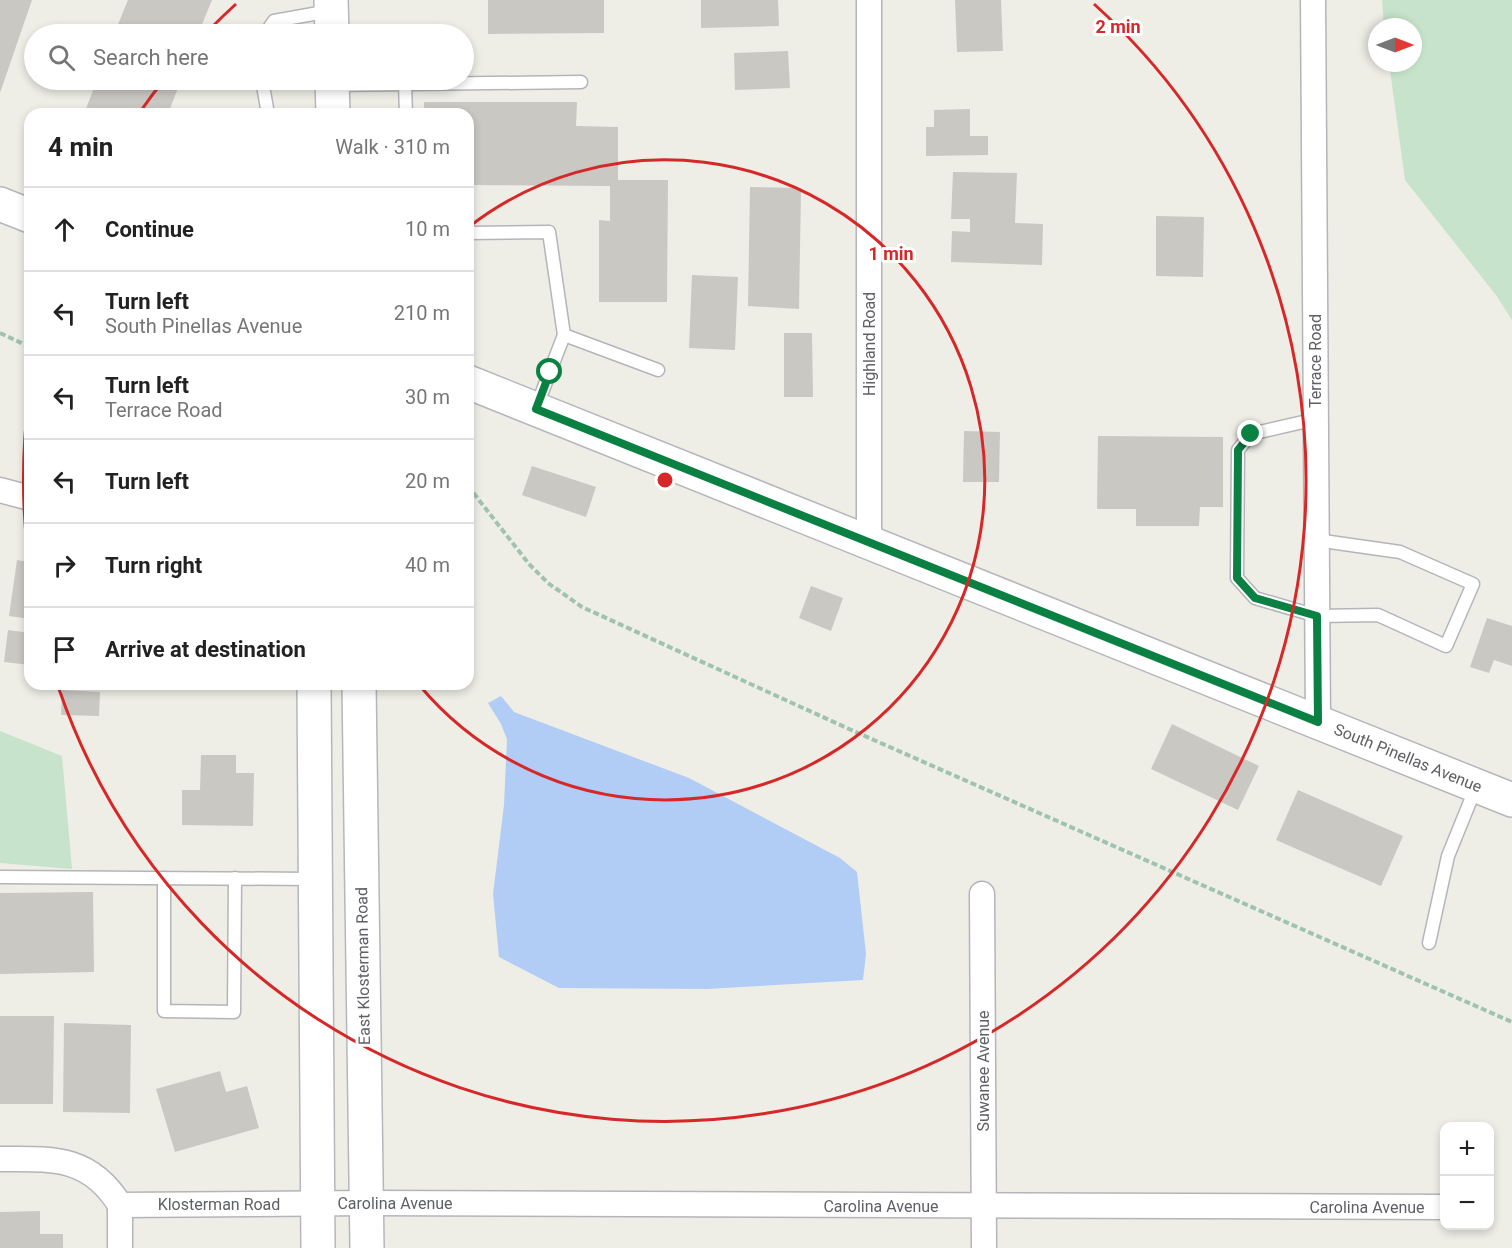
<!DOCTYPE html>
<meta charset="utf-8">
<style>
:root{--surface:#fff;--page:#f2f2f2;--text:#222;--muted:#767676;--line:#e0e0e0}
body{margin:0;font-family:Roboto,sans-serif;background:var(--page);color:var(--text)}
.controls{position:absolute;right:18px;bottom:18px;display:grid;overflow:hidden;border-radius:12px;box-shadow:0 3px 9px #0003}
.controls button{width:54px;height:54px;display:grid;place-items:center;padding:0;border:0;border-bottom:2px solid var(--line);background:var(--surface);color:var(--text);font:30px sans-serif}
.compass{position:absolute;left:1368px;top:18px;width:54px;height:54px;border-radius:50%;background:var(--surface);box-shadow:0 3px 9px #0003;rotate:90deg}
.stop{position:absolute;width:18px;height:18px;margin:-14px;border:4px solid #0b8043;border-radius:50%;background:#fff}
.stop.end{background:#0b8043;border-color:#fff;box-shadow:0 2px 6px #0008}
.list{margin:0;padding:0;list-style:none}
h2{display:flex;justify-content:space-between;align-items:center;height:78px;margin:0;padding:0 24px;font-size:26px}
h2 small{font-size:20px;font-weight:400;color:var(--muted)}
.list li{display:grid;grid-template-columns:39px 1fr auto;gap:18px;align-items:center;box-sizing:border-box;height:84px;padding:0 24px;border-top:2px solid var(--line)}
.list b{display:block;font-size:22px;white-space:nowrap}
.list p{margin:0;font-size:20px;white-space:nowrap;color:var(--muted)}
.list em{font-size:20px;font-style:normal;color:var(--muted)}
.icon{flex:none;width:33px;height:33px;fill:none;stroke:currentColor;stroke-width:2;stroke-linecap:round;stroke-linejoin:round}
.map{position:relative;flex:none;width:1512px;height:1248px;overflow:hidden}
.search{position:absolute;background:var(--surface);box-shadow:0 3px 9px #0003;left:24px;top:24px;width:450px;height:66px;display:flex;align-items:center;gap:15px;box-sizing:border-box;padding:0 21px;border-radius:33px;color:var(--muted);font-size:22px}
.panel{position:absolute;background:var(--surface);box-shadow:0 3px 9px #0003;left:24px;top:108px;width:450px;height:582px;border-radius:18px}
.map>svg:first-child{display:block}
.green{fill:#c7e3cb}
.water{fill:#b1cdf5}
.building{fill:#cac8c3}
.lines{fill:none;stroke-linecap:round;stroke-linejoin:round}
.lane-casing{stroke:#b4b5ba;stroke-width:15}
.street-casing{stroke:#b4b5ba;stroke-width:27}
.secondary-casing{stroke:#b5b7bc;stroke-width:36}
.path{stroke:#a0c3af;stroke-width:4;stroke-dasharray:6 3;stroke-linecap:butt}
.lane{stroke:#fff;stroke-width:12}
.street{stroke:#fff;stroke-width:24}
.secondary{stroke:#fff;stroke-width:33}
.route{stroke:#0b8043;stroke-width:8}
.ring{fill:none;stroke:#d62828;stroke-width:3}
.labels{text-anchor:middle;dominant-baseline:central;stroke-width:6;stroke-linejoin:round;paint-order:stroke}
.street-label{font-size:16px;fill:#5e6065;stroke:#fff}
.centre{fill:#d62828;stroke:#fff;stroke-width:3}
.ring-label{font-size:18px;text-anchor:middle;font-weight:bold;fill:#d62828;stroke:#fff;stroke-width:6;stroke-linejoin:round;paint-order:stroke}
</style>
<div class="map">
<svg width="1512" height="1248" viewBox="0 0 1512 1248">
<rect width="100%" height="100%" fill="#eeeee7"/>
<g class="green">
<polygon points="1382,0 1512,0 1512,320 1496,295 1405,180 1389,63 1413,63 1413,27 1384,27"/>
<polygon points="0,731 62,756 72,869 0,863"/>
</g>
<polygon class="water" points="501,696 514,712 689,778 840,858 857,872 866,954 863,980 707,989 559,988 499,957 493,894 504,805 507,739 501,724 488,703"/>
<g class="building">
<polygon points="0,0 32,0 0,93"/>
<polygon points="128,0 212,0 198,34 114,34"/>
<polygon points="488,0 604,0 604,33 488,34"/>
<polygon points="701,0 778,0 779,26 701,28"/>
<polygon points="955,0 1001,0 1003,51 957,52"/>
<polygon points="788,51 790,88 735,90 734,53"/>
<polygon points="97,80 181,80 168,114 84,114"/>
<polygon points="424,102 577,102 576,126 618,127 618,180 668,180 667,302 599,302 599,220 610,221 610,186 468,185 468,114 424,114"/>
<polygon points="970,109 970,136 988,136 988,155 926,156 926,127 934,127 934,110"/>
<polygon points="953,172 1017,173 1015,223 1043,224 1042,265 951,262 952,231 970,232 970,219 951,219"/>
<polygon points="750,187 801,188 799,309 748,306"/>
<polygon points="1156,216 1204,217 1203,277 1156,276"/>
<polygon points="692,275 738,277 735,350 689,348"/>
<polygon points="784,333 812,333 813,397 784,397"/>
<polygon points="964,431 1000,432 999,482 963,482"/>
<polygon points="1098,436 1223,437 1223,507 1200,507 1199,526 1136,526 1136,509 1097,509"/>
<polygon points="532,466 596,487 586,517 522,495"/>
<polygon points="17,560 30,562 30,619 9,616"/>
<polygon points="811,586 843,598 831,631 799,618"/>
<polygon points="1487,618 1512,626 1512,666 1494,660 1489,673 1470,667"/>
<polygon points="8,630 30,633 30,665 4,662"/>
<polygon points="62,690 100,692 99,716 61,715"/>
<polygon points="1172,724 1259,766 1238,810 1151,769"/>
<polygon points="201,755 236,755 236,773 254,773 253,826 182,825 182,790 200,790"/>
<polygon points="1298,790 1403,836 1381,886 1276,840"/>
<polygon points="93,892 94,972 0,974 0,893"/>
<polygon points="0,1016 54,1016 53,1104 0,1104"/>
<polygon points="64,1023 131,1025 130,1113 63,1112"/>
<polygon points="220,1071 226,1092 247,1086 259,1128 175,1152 156,1089"/>
<polygon points="40,1211 40,1234 63,1234 63,1248 0,1248 0,1212"/>
</g>
<g class="lines">
<g class="lane-casing">
<g id="lane">
<polyline points="265,34 274,21 330,11"/>
<polyline points="262,80 268,114"/>
<polyline points="405,84 406,114"/>
<polyline points="334,85 581,82"/>
<polyline points="468,233 549,232 564,335"/>
<polyline points="536,408 564,335 658,370"/>
<polyline points="1316,419 1251,434 1238,450 1237,578 1255,598 1317,616 1378,615 1446,646 1473,584 1400,552 1316,540"/>
<polyline points="0,877 313,879"/>
<polyline points="164,878 164,1011 234,1012 235,878"/>
<polyline points="1429,943 1448,856 1476,787"/>
</g>
</g>
<g class="street-casing">
<g id="street">
<polyline points="1313,0 1318,722"/>
<polyline points="0,490 30,498"/>
<polyline points="869,544 869,0"/>
<polyline points="982,894 984,1248"/>
<path d="M0,1159C51,1159 89,1155 120,1205"/>
<polyline points="120,1205 366,1203 1444,1207"/>
<polyline points="120,1248 120,1205"/>
</g>
</g>
<g class="secondary-casing">
<g id="secondary">
<polyline points="331,0 332,34"/>
<polyline points="332,80 333,114"/>
<polyline points="0,204 30,216"/>
<polyline points="468,382 1512,800"/>
<polyline points="314,684 318,1248"/>
<polyline points="359,684 367,1248"/>
</g>
</g>
<g class="path">
<polyline points="0,333 30,347"/>
<polyline points="468,486 529,564 548,583 582,607 849,729 1512,1022"/>
</g>
<use href="#lane" class="lane"/>
<use href="#street" class="street"/>
<use href="#secondary" class="secondary"/>
</g>
<g class="lines">
<polyline class="route" points="550,372 536,409 1318,722 1317,616 1255,598 1237,578 1238,450 1251,434"/>
</g>
<g class="ring">
<path d="M470 226A320 320 0 1 1 420 686"/>
<path d="M29 564A641 641 0 0 1 29 396M140 112A641 641 0 0 1 163 81M208 31A641 641 0 0 1 236 4M1094 4A641 641 0 1 1 59 689"/>
</g>
<g class="labels">
<g class="street-label">
<text transform="translate(869 344) rotate(-90)">Highland Road</text>
<text transform="translate(1315 361) rotate(-90)">Terrace Road</text>
<text transform="translate(1408 758) rotate(22)">South Pinellas Avenue</text>
<text transform="translate(363 966) rotate(-91)">East Klosterman Road</text>
<text transform="translate(983 1071) rotate(-90)">Suwanee Avenue</text>
<text x="395" y="1203">Carolina Avenue</text>
<text x="219" y="1204">Klosterman Road</text>
<text x="881" y="1206">Carolina Avenue</text>
<text x="1367" y="1207">Carolina Avenue</text>
</g>
</g>
<circle cx="665" cy="480" r="9" class="centre"/>
<g class="ring-label">
<text x="1118" y="33">2 min</text>
<text x="891" y="260">1 min</text>
</g>
</svg>
<div class="controls">
<button>+</button>
<button>−</button>
</div>
<svg class="compass" viewBox="-18 -18 36 36"><path d="M0-13l5 13h-10z" fill="#e53935"/><path d="M0 13l5-13h-10z" fill="#767676"/></svg>
<div class="stop" style="left:550px;top:372px"></div>
<div class="stop end" style="left:1251px;top:434px"></div>
<div class="search"><svg class="icon" aria-label="search" viewBox="0 0 24 24"><circle cx="10" cy="10" r="6"/><path d="M15 15l6 6"/></svg>Search here</div>
<section class="panel">
<h2>4 min<small>Walk · 310 m</small></h2>
<ul class="list">
<li><svg class="icon" aria-label="ahead" viewBox="0 0 24 24"><path d="M12 20V5M6 11l6-6 6 6"/></svg><div><b>Continue</b></div><em>10 m</em></li>
<li><svg class="icon" aria-label="left" viewBox="0 0 24 24"><path d="M17 20v-9H6M10 6l-5 5 5 5"/></svg><div><b>Turn left</b><p>South Pinellas Avenue</p></div><em>210 m</em></li>
<li><svg class="icon" aria-label="left" viewBox="0 0 24 24"><path d="M17 20v-9H6M10 6l-5 5 5 5"/></svg><div><b>Turn left</b><p>Terrace Road</p></div><em>30 m</em></li>
<li><svg class="icon" aria-label="left" viewBox="0 0 24 24"><path d="M17 20v-9H6M10 6l-5 5 5 5"/></svg><div><b>Turn left</b></div><em>20 m</em></li>
<li><svg class="icon" aria-label="right" viewBox="0 0 24 24"><path d="M7 20v-9h11M14 6l5 5-5 5"/></svg><div><b>Turn right</b></div><em>40 m</em></li>
<li><svg class="icon" aria-label="arrive" viewBox="0 0 24 24"><path d="M6 21V4h12l-3 4 3 4H6"/></svg><div><b>Arrive at destination</b></div></li>
</ul>
</section>
</div>
